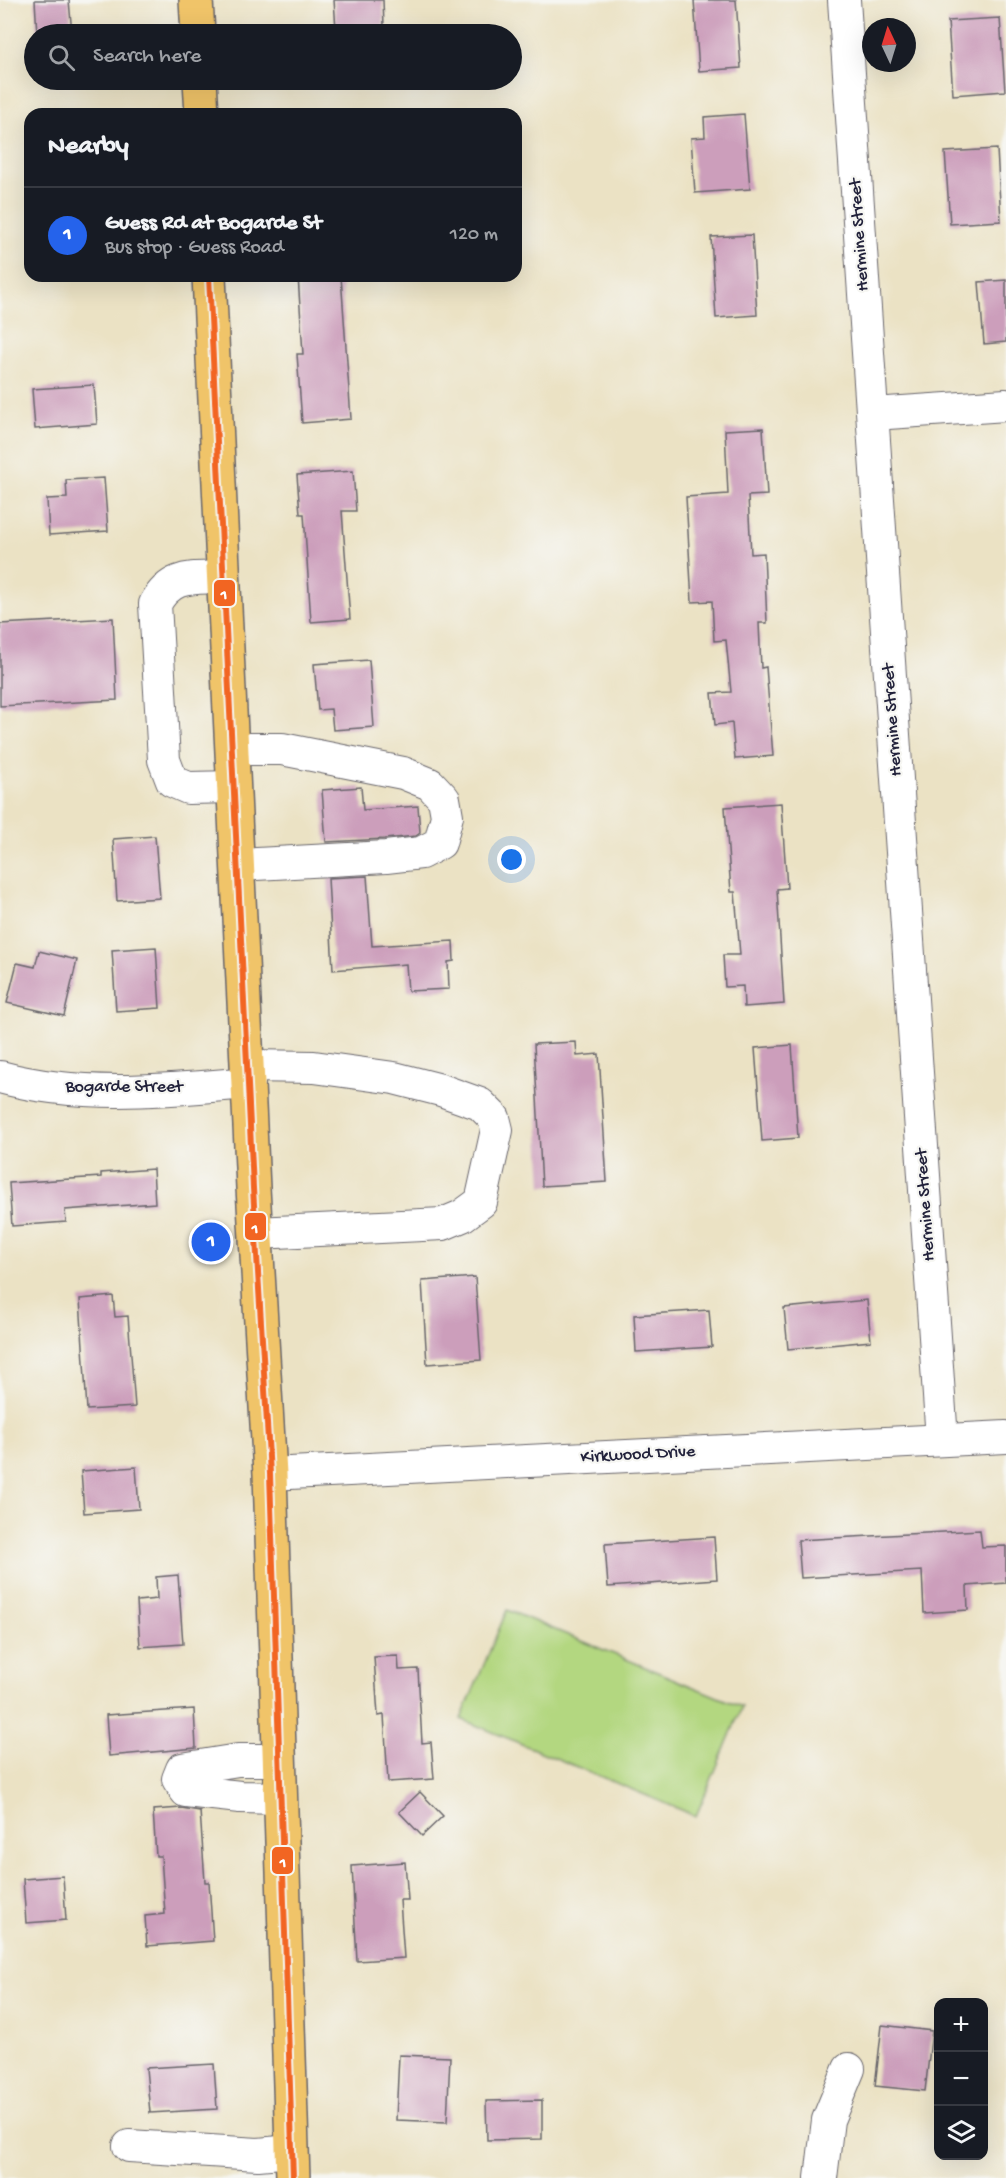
<!DOCTYPE html>
<meta charset="utf-8">
<style>
:root{--surface:#171b24;--page:#242831;--text:#f1f3f6;--muted:#9ea1a6;--line:#363941;--accent:#2563eb}
body{margin:0;font-family:"Gochi Hand",sans-serif;background:var(--page);color:var(--text)}
.controls{position:absolute;right:18px;bottom:18px;display:grid;overflow:hidden;border-radius:12px;box-shadow:0 6px 24px #0002}
.controls button{width:54px;height:54px;display:grid;place-items:center;padding:0;border:0;border-bottom:2px solid var(--line);background:var(--surface);color:var(--text);font:30px sans-serif}
.compass{position:absolute;left:862px;top:18px;width:54px;height:54px;border-radius:50%;background:var(--surface);box-shadow:0 6px 24px #0002;rotate:356deg}
.you{position:absolute;left:512px;top:860px;width:21px;height:21px;margin:-15px;border:4px solid #fff;border-radius:50%;background:#1a73e8;box-shadow:0 0 0 9px #1a73e833}
.badge{display:grid;place-items:center;width:39px;height:39px;border-radius:50%;background:var(--accent);color:#fff;font-size:20px;font-weight:700}
.pin{position:absolute;translate:-50% -50%;border:3px solid #fff;box-shadow:0 2px 6px #0006}
.list{margin:0;padding:0;list-style:none}
h2{display:flex;justify-content:space-between;align-items:center;height:78px;margin:0;padding:0 24px;font-size:26px}
h2 small{font-size:20px;font-weight:400;color:var(--muted)}
.list li{display:grid;grid-template-columns:39px 1fr auto;gap:18px;align-items:center;box-sizing:border-box;height:96px;padding:0 24px;border-top:2px solid var(--line)}
.list b{display:block;font-size:22px;white-space:nowrap}
.list p{margin:0;font-size:20px;white-space:nowrap;color:var(--muted)}
.list em{font-size:20px;font-style:normal;color:var(--muted)}
.icon{flex:none;width:33px;height:33px;fill:none;stroke:currentColor;stroke-width:2;stroke-linecap:round;stroke-linejoin:round}
.map{position:relative;flex:none;width:1006px;height:2178px;overflow:hidden}
.search{position:absolute;background:var(--surface);box-shadow:0 6px 24px #0002;left:24px;top:24px;width:498px;height:66px;display:flex;align-items:center;gap:15px;box-sizing:border-box;padding:0 21px;border-radius:33px;color:var(--muted);font-size:22px}
.panel{position:absolute;background:var(--surface);box-shadow:0 6px 24px #0002;left:24px;top:108px;width:498px;height:174px;border-radius:18px}
.map>svg:first-child{display:block}
.green{fill:#b3d780;stroke:#6a7c5e;stroke-width:1.5}
.building{fill:#cc9ebb}
.lines{fill:none;stroke-linecap:round;stroke-linejoin:round}
.minor-casing{stroke:#68656b;stroke-width:34}
.major-casing{stroke:#68656b;stroke-width:36}
.minor{stroke:#fff;stroke-width:32}
.major{stroke:#f0c469;stroke-width:33}
.bus-1-casing{stroke:#f6f6f2;stroke-width:10}
.bus-1{stroke:#f26522;stroke-width:6}
.labels{text-anchor:middle;dominant-baseline:central;stroke-width:4.5;stroke-linejoin:round;paint-order:stroke}
.street-label{font-size:18px;fill:#22223b;stroke:#f6f6f2}
.line-badge{stroke:#f6f6f2;stroke-width:2}
.badge-label{font-size:16px;text-anchor:middle;font-weight:bold;fill:#fff}
</style>
<div class="map">
<svg width="1006" height="2178" viewBox="0 0 1006 2178">
<rect width="100%" height="100%" fill="#f6f6f2"/>
<filter id="ink" filterUnits="userSpaceOnUse"><feTurbulence type="fractalNoise" baseFrequency=".0167" numOctaves="2"/><feDisplacementMap in="SourceGraphic" scale="12" xChannelSelector="R" yChannelSelector="G"/><feConvolveMatrix kernelMatrix="1 2 1 2 8 2 1 2 1" color-interpolation-filters="sRGB"/></filter>
<filter id="wash" filterUnits="userSpaceOnUse"><feTurbulence type="fractalNoise" baseFrequency=".008" numOctaves="4" result="noise"/><feDisplacementMap in="SourceGraphic" scale="24" xChannelSelector="R" yChannelSelector="G"/><feGaussianBlur stdDeviation="1.35" result="paint"/><feColorMatrix in="noise" values="0 0 0 0 0 0 0 0 0 0 0 0 0 0 0 0 0 1.4 0 .05"/><feComposite in="paint" operator="in"/></filter>
<g filter="url(#wash)">
<rect width="100%" height="100%" fill="#ebe2c4"/>
<polygon class="green" points="507,1610 742,1707 696,1816 461,1719"/>
<g id="blocks">
<g class="building">
<polygon points="35,0 69,0 72,34 37,34"/>
<polygon points="334,0 383,0 384,26 336,29"/>
<polygon points="694,0 736,0 741,68 699,71"/>
<polygon points="1000,18 1005,91 953,95 948,21"/>
<polygon points="744,114 750,189 695,193 691,138 705,137 704,117"/>
<polygon points="997,149 1001,221 950,224 945,152"/>
<polygon points="752,235 757,315 716,318 711,237"/>
<polygon points="298,276 341,276 351,419 302,423 297,354 303,354"/>
<polygon points="1006,280 1006,342 984,344 979,282"/>
<polygon points="94,385 97,424 35,429 32,389"/>
<polygon points="763,428 767,495 748,496 751,554 764,553 767,623 759,623 761,668 766,667 773,756 735,759 732,723 715,725 712,693 731,692 726,640 714,641 712,601 692,602 686,497 728,494 725,430"/>
<polygon points="353,471 356,511 342,511 350,619 311,622 304,514 300,514 297,475"/>
<polygon points="104,478 108,531 49,535 47,499 67,498 66,480"/>
<polygon points="113,618 117,700 0,706 0,624"/>
<polygon points="369,660 374,727 333,730 331,709 318,710 314,664"/>
<polygon points="361,787 363,810 418,806 420,833 416,836 384,839 326,842 322,790"/>
<polygon points="781,803 787,888 777,889 784,1004 744,1007 743,986 725,987 723,955 740,955 735,892 731,892 725,807"/>
<polygon points="155,836 160,898 117,901 113,839"/>
<polygon points="367,876 372,946 453,941 454,961 448,962 449,989 408,991 406,964 333,970 328,878"/>
<polygon points="156,947 160,1008 116,1011 112,950"/>
<polygon points="39,951 77,960 64,1016 7,1003 17,963 35,967"/>
<polygon points="576,1042 577,1056 599,1054 607,1182 542,1186 534,1044"/>
<polygon points="792,1045 798,1138 762,1141 755,1048"/>
<polygon points="153,1169 155,1203 65,1210 66,1222 12,1226 9,1183 101,1177 101,1173"/>
<polygon points="475,1277 481,1360 427,1364 422,1281"/>
<polygon points="113,1296 115,1317 128,1316 135,1407 87,1410 80,1299"/>
<polygon points="867,1300 871,1341 788,1349 784,1308"/>
<polygon points="709,1310 712,1347 636,1352 634,1315"/>
<polygon points="136,1467 139,1509 84,1513 81,1471"/>
<polygon points="980,1530 982,1547 1006,1546 1006,1583 967,1586 968,1610 924,1613 922,1571 801,1578 798,1540"/>
<polygon points="714,1537 717,1579 608,1587 605,1544"/>
<polygon points="178,1575 183,1644 140,1647 137,1601 157,1599 156,1577"/>
<polygon points="398,1656 399,1670 418,1669 422,1743 431,1742 434,1779 388,1782 384,1715 378,1716 374,1657"/>
<polygon points="194,1709 196,1748 109,1756 106,1715"/>
<polygon points="420,1792 443,1816 422,1836 399,1812"/>
<polygon points="181,1808 200,1811 205,1882 209,1882 213,1941 147,1946 145,1916 165,1914 161,1856 156,1856 153,1810"/>
<polygon points="405,1862 408,1900 400,1900 404,1958 357,1961 352,1866"/>
<polygon points="63,1876 66,1920 26,1923 23,1879"/>
<polygon points="882,2025 932,2031 925,2091 875,2086"/>
<polygon points="399,2055 450,2057 447,2122 396,2120"/>
<polygon points="214,2064 217,2109 150,2113 146,2068"/>
<polygon points="542,2100 542,2139 487,2140 486,2101"/>
</g>
</g>
</g>
<g filter="url(#ink)">
<use href="#blocks" fill-opacity="0" stroke="#68656b" stroke-width="1.5"/>
<g class="lines">
<g class="minor-casing">
<g id="minor">
<polyline points="844,0 942,1440"/>
<polyline points="873,414 1006,405"/>
<path d="M223,577C193,579 172,573 155,604L164,760L172,781L188,788L234,787"/>
<polyline points="232,749 282,749 403,773 430,784 444,799 447,816 440,843 421,853 386,857 238,865"/>
<polyline points="248,1066 314,1067 394,1078 441,1090 480,1104 494,1118 497,1130 481,1202 462,1216 443,1224 256,1233"/>
<path d="M0,1077C81,1099 167,1090 249,1083"/>
<polyline points="270,1474 1006,1437"/>
<polyline points="279,1760 238,1760 182,1769 178,1779 186,1791 240,1797 280,1798"/>
<polyline points="129,2146 258,2154 292,2151"/>
<polyline points="821,2178 828,2120 849,2069"/>
</g>
</g>
<g class="major-casing">
<g id="major">
<polyline points="196,0 198,34"/>
<polyline points="200,80 202,114"/>
<polyline points="209,276 253,1188 270,1474 293,2178"/>
</g>
</g>
<use href="#minor" class="minor"/>
<use href="#major" class="major"/>
<g class="bus-1-casing">
<polyline id="bus-1" points="209,276 253,1188 270,1474 293,2178"/>
</g>
<use href="#bus-1" class="bus-1"/>
</g>
</g>
<g class="labels">
<g class="street-label">
<text transform="translate(860 235) rotate(-94)">Hermine Street</text>
<text transform="translate(893 720) rotate(-94)">Hermine Street</text>
<text x="124" y="1087">Bogarde Street</text>
<text transform="translate(926 1205) rotate(-94)">Hermine Street</text>
<text transform="translate(638 1455) rotate(-3)">Kirkwood Drive</text>
</g>
</g>
<g class="line-badge">
<rect x="213" y="579" width="23" height="28" rx="6" fill="#f26522"/>
<rect x="244" y="1212" width="23" height="29" rx="6" fill="#f26522"/>
<rect x="271" y="1846" width="23" height="29" rx="6" fill="#f26522"/>
</g>
<g class="badge-label">
<text x="224" y="599">1</text>
<text x="255" y="1233">1</text>
<text x="283" y="1867">1</text>
</g>
</svg>
<div class="controls">
<button>+</button>
<button>−</button>
<button><svg class="icon" aria-label="layers" viewBox="0 0 24 24"><path d="M12 4l9 5-9 5-9-5zM3 14l9 5 9-5"/></svg></button>
</div>
<svg class="compass" viewBox="-18 -18 36 36"><path d="M0-13l5 13h-10z" fill="#e53935"/><path d="M0 13l5-13h-10z" fill="#9ea1a6"/></svg>
<div class="you"></div>
<div class="pin badge" style="left:211px;top:1242px">1</div>
<div class="search"><svg class="icon" aria-label="search" viewBox="0 0 24 24"><circle cx="10" cy="10" r="6"/><path d="M15 15l6 6"/></svg>Search here</div>
<section class="panel">
<h2>Nearby<small></small></h2>
<ul class="list">
<li><span class="badge">1</span><div><b>Guess Rd at Bogarde St</b><p>Bus stop · Guess Road</p></div><em>120 m</em></li>
</ul>
</section>
</div>
